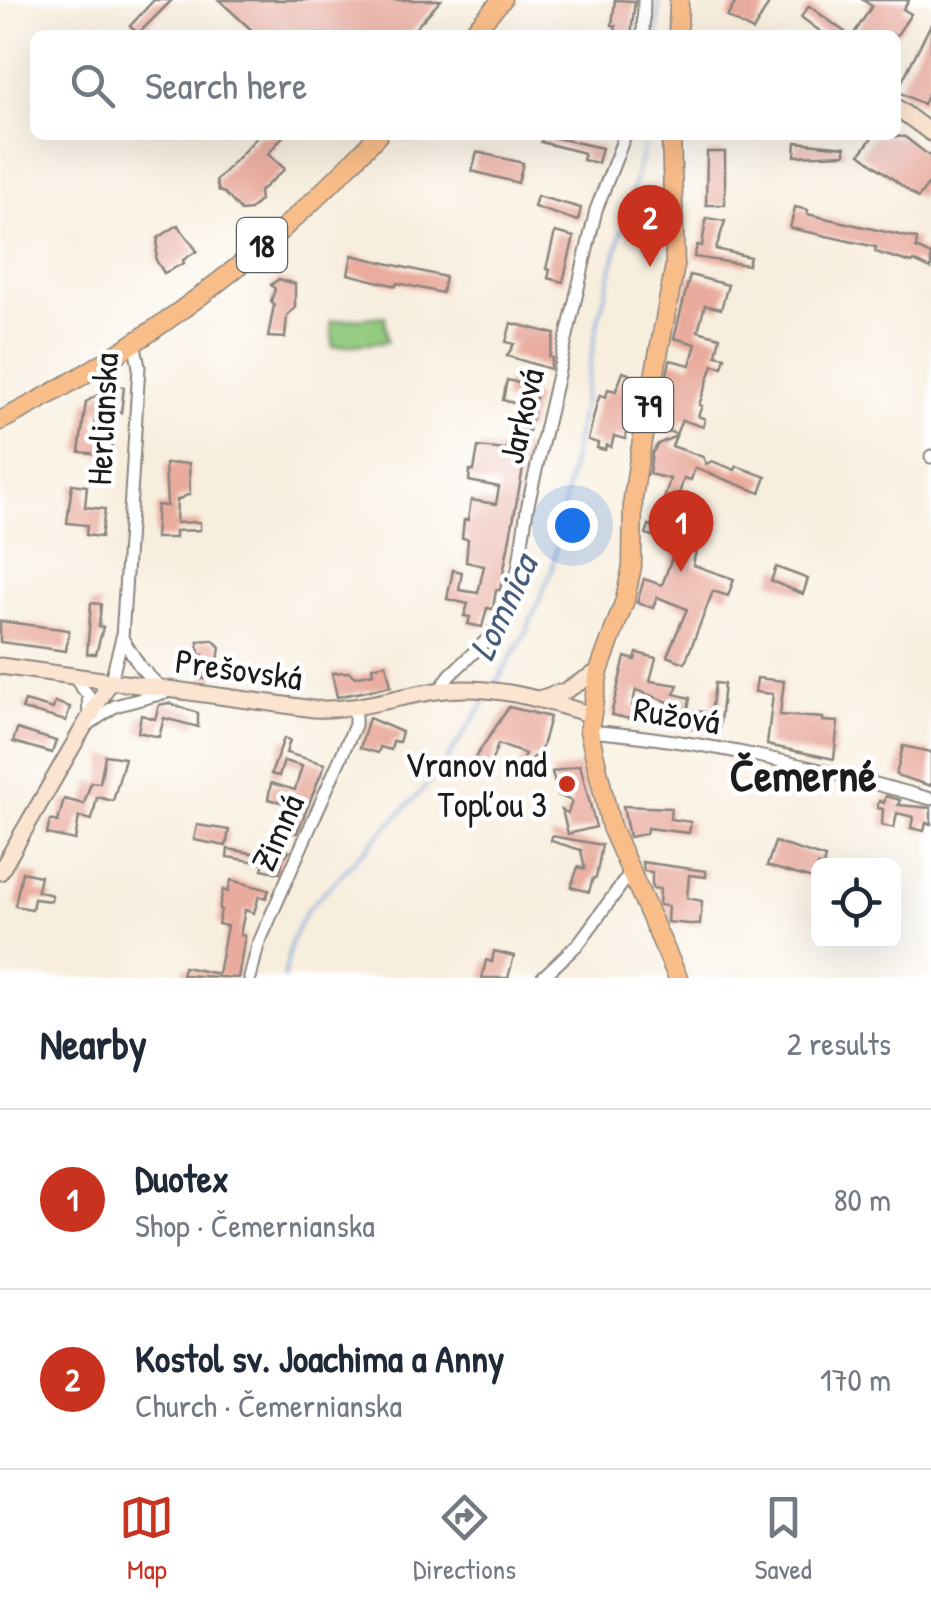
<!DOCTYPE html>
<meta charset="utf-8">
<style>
:root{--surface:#fff;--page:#f2f2f3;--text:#1f2937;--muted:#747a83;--line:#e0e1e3;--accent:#c8321e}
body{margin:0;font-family:"Patrick Hand",sans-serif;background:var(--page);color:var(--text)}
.controls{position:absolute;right:30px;bottom:30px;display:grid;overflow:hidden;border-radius:15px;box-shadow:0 10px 40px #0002}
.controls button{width:90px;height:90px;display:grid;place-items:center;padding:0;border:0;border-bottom:2px solid var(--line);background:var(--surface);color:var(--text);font:50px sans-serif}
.you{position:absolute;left:572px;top:525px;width:35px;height:35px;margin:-25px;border:8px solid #fff;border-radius:50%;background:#1a73e8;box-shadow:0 0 0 15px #1a73e833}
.badge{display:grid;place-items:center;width:65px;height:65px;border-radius:50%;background:var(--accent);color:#fff;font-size:32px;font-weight:700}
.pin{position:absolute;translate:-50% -82px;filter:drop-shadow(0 2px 5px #0008)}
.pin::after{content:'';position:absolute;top:52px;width:35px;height:30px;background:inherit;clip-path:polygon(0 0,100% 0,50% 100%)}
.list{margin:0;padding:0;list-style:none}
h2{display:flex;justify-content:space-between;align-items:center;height:130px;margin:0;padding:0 40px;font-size:42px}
h2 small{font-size:32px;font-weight:400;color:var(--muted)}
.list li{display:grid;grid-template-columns:65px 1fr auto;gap:30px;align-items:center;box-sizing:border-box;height:180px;padding:0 40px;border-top:2px solid var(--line)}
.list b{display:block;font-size:38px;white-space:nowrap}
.list p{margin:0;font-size:32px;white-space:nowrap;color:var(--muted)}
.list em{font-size:32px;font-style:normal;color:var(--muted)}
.icon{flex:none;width:55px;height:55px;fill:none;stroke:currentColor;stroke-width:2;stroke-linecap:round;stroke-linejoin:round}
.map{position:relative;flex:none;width:931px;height:978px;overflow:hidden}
.search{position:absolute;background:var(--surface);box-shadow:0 10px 40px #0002;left:30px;right:30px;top:30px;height:110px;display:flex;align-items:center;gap:25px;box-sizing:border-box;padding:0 35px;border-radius:15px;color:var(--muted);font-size:38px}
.sheet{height:490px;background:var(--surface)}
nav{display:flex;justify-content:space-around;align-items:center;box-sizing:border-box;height:140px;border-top:2px solid var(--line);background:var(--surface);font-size:28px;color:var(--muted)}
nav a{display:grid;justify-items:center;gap:5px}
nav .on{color:var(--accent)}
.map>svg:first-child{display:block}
.green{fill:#91ca7e;stroke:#56734d;stroke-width:2.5}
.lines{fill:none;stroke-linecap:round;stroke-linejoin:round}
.stream{stroke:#719fda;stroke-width:2.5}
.building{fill:#e9ab9e}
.street-casing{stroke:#8a857d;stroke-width:15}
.secondary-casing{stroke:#8a857d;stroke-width:19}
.primary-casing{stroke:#8a857d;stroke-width:21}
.street{stroke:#fff;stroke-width:11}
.secondary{stroke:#fce5d0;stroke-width:15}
.primary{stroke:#f8bd89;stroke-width:18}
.poi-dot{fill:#c8321e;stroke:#fff;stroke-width:4}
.labels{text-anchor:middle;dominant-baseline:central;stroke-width:9;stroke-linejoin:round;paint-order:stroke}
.shield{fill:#fff;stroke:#606060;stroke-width:2.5}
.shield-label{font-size:32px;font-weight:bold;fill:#1c1c1c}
.street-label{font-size:35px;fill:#1c1c1c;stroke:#fff}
.poi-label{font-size:35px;fill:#1c1c1c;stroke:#fff;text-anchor:end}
.water-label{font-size:38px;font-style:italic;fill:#465e7b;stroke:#fff}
.district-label{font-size:45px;font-weight:bold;fill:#1c1c1c;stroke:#fff}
</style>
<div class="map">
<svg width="931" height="978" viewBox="0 0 931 978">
<rect width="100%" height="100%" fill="#fff"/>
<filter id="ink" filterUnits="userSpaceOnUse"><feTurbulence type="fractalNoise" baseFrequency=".01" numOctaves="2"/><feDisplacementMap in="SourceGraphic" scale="20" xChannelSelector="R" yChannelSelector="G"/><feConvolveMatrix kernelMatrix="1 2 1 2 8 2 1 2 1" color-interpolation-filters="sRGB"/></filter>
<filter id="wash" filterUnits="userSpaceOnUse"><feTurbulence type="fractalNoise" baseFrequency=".0048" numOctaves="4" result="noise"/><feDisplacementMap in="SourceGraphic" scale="40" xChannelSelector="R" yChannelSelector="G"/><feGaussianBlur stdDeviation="2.25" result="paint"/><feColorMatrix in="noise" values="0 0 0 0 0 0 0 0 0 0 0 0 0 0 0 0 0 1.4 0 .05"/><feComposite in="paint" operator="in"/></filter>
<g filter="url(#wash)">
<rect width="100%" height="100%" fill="#f8eede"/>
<polygon class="green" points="385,316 387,342 333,347 331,321"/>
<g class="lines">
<g class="stream">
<polyline points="658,35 659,0"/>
<polyline points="495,685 526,632 552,570 598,321 647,135"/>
<polyline points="284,978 291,942 306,911 436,776 488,697"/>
</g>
</g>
<g id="blocks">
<g class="building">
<polygon points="154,0 172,0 138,34 130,26"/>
<polygon points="219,0 441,0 409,35 257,35"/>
<polygon points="615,0 635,1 631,35 615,32 616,26 612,25"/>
<polygon points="737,0 771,0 753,31 727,17"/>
<polygon points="863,0 909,0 903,9 911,14 897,35 853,35 872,6"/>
<polygon points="809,6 849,35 825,35 801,17"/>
<polygon points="931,24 931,88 923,104 897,91"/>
<polygon points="259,135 284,135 268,154 285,169 259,192 260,200 250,210 241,211 225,193 219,191 216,181"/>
<polygon points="543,135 602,148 598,163 583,160 584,153 541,142"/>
<polygon points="874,135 905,137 931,157 931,181 918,198 860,154"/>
<polygon points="796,142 845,147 845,154 795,156"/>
<polygon points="477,152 523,163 518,183 472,171"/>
<polygon points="707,152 725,152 725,205 706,205"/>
<polygon points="537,196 581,208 578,221 534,207"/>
<polygon points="795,207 808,210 807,214 917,239 916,248 931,255 931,269 914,261 912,263 875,252 876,247 790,228"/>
<polygon points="706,218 725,221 716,249 750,257 748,265 694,257 697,245 702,246"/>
<polygon points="178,225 197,251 183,260 184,263 164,273 156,260 158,238"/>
<polygon points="555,232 574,237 563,282 548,278 550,270 546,269"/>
<polygon points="352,255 445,277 442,293 397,283 396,286 348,274"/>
<polygon points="690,275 728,285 721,309 705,305 698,331 720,337 716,355 725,357 722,367 713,365 699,405 702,406 698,416 705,419 703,427 682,420 676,434 659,428 669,387 665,385 670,360 690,365 696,344 674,338"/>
<polygon points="279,279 295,284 295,308 287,315 285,338 268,337 274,305 271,301 275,289 271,285"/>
<polygon points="511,323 555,334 549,357 552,358 550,369 507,356 514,344 506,342"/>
<polygon points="623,372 639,378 625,439 614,436 611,447 606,445 605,450 597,448 598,443 588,440 597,403 600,395 606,397 608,389 616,391"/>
<polygon points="507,380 532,386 528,395 536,397 529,431 514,429 517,404 503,400"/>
<polygon points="114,385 124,387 121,413 97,409 94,426 114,429 110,455 79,452 86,402"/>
<polygon points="676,436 672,446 703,457 706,464 712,461 735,470 737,466 766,477 760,493 695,468 691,480 684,478 672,517 660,513 670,479 649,474 652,453 658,444"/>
<polygon points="507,444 526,446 524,463 500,590 496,590 493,609 487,608 482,627 468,624 470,617 464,616 468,604 447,599 453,570 462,572 459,590 478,593 484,566 466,562 468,539 462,538 464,520 468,520 471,500 496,504 499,487 469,481 470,470 474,471 478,447 506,450"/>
<polygon points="189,463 190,494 177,500 176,523 200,522 200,530 175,531 175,538 155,538 157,505 167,506 165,464"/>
<polygon points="72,484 87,486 85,507 105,509 101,537 86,535 87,525 67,523"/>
<polygon points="649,525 698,541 693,565 734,579 728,596 713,591 685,663 667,656 687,609 657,597 653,608 637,603 644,579 662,585 677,544 646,534"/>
<polygon points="776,567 808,579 803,594 771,581"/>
<polygon points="91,603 101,604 99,627 103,627 96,654 87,654"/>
<polygon points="0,621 69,630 66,651 0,642"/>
<polygon points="213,640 220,647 218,661 239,663 239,673 215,673 215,679 203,679 203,655 199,655 198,641"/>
<polygon points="637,653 656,658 650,681 678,685 674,694 690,698 688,710 711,713 715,683 724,684 719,733 669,725 674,704 636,690 632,706 639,708 636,720 611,715 625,657 635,660"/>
<polygon points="386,664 391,686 337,697 332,673 349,672 355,677 373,673 372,667"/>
<polygon points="757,678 784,681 780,715 823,718 823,721 838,722 834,759 767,745 773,694 755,692"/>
<polygon points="25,701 53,709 55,702 70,707 66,721 22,709"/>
<polygon points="168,703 198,713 198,727 164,718 159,737 138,732 141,715 155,719 159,705"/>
<polygon points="509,707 550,717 539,758 533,757 523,780 515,776 525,754 498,744 488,771 472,762"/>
<polygon points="369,718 402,732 399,742 393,741 391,750 380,747 378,753 360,748"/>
<polygon points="17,729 56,741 52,753 13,742"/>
<polygon points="284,738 290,740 286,753 325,764 297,833 282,829 289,804 268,799 271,783 295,790 302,766 284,761 279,776 271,774"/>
<polygon points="903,746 931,752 931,786 896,775"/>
<polygon points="105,755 125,758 113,801 97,797 92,820 79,817 75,840 47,834 50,820 58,822 64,799 84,804 91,782 100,783"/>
<polygon points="580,765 596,827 568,834 562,810 568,813 572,801 558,795 552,772"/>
<polygon points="886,796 900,800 898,805 931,808 931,824 926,823 924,831 911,828 913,817 897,813 894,828 882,825 883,809 877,808 879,801 884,803"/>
<polygon points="623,806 671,808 670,819 691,822 689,833 647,828 646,834 629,837"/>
<polygon points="197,825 229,830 226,846 194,840"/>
<polygon points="552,836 602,845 596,878 593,878 589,892 571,887 578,867 585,869 581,850 551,841"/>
<polygon points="775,842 825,858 823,866 818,866 816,880 767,866"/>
<polygon points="260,845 289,851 283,858 280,873 262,869 264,863 227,857 228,849 258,854"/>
<polygon points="642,862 706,871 706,877 689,875 687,898 702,901 700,925 667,922 668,906 659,905 660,889 652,888 652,872 644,871"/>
<polygon points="22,872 40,876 37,891 52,895 51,901 34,899 32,909 15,906"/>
<polygon points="231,880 269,890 266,898 259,896 254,913 245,910 240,935 245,936 238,978 182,975 184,967 218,974 227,926 218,924 221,910 219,909 223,890 228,892"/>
<polygon points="494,951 514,956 508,978 482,978 486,960 492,962"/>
</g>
</g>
</g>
<g filter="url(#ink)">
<use href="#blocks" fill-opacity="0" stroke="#8a857d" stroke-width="2.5"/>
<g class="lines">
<g class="street-casing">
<g id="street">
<polyline points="643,35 644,0"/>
<polyline points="931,456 931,457"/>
<polyline points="122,638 141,668 162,689"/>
<polyline points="73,676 88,695 89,716"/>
<polyline points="111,680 122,638 139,367 134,342"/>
<polyline points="439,691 450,675 491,636 507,605 518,570 527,509 596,210 625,135"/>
<polyline points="89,724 115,706 167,692"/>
<path d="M589,731C708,741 816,767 931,799"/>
<polyline points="250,978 258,945 355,725 355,709"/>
<polyline points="542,978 579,943 630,873"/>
</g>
</g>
<g class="secondary-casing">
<g id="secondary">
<polyline points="896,107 931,133"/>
<path d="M0,666L314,709C357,711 394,697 436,691C488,683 541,699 589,714"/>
<polyline points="538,699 565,691 599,671"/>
<polyline points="0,872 111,680"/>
</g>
</g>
<g class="primary-casing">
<g id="primary">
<polyline points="470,35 502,0"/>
<polyline points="678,35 679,0"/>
<polyline points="671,135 675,265 640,452 633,498 632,566 625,600 599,671 589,731 611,827 678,978"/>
<path d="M0,421C140,350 272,251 378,135"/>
</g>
</g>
<use href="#street" class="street"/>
<use href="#secondary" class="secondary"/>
<use href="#primary" class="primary"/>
</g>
</g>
<circle class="poi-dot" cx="567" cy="784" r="10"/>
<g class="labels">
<g class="shield">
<rect x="237" y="218" width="50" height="54" rx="8"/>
<rect x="623" y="378" width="50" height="54" rx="8"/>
</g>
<g class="shield-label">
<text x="262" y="245">18</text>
<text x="648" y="405">79</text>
</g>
<g class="street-label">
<text transform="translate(521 416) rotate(-77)">Jarková</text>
<text transform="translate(102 419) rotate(-87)">Herlianska</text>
<text transform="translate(239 669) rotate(8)">Prešovská</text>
<text transform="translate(677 715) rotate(9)">Ružová</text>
<text transform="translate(277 832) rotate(-66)">Zimná</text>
</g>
<g class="poi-label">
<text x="547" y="764">Vranov nad<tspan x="547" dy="40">Topľou 3</tspan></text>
</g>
<g class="water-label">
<text transform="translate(502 607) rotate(-65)">Lomnica</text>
</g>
<g class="district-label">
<text x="803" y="774">Čemerné</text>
</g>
</g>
</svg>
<div class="controls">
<button><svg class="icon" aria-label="locate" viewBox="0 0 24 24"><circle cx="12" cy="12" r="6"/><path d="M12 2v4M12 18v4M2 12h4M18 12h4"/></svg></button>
</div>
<div class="you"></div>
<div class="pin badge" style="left:681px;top:572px">1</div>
<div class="pin badge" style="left:650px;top:267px">2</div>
<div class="search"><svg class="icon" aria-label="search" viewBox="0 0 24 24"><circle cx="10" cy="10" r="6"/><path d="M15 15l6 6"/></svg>Search here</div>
</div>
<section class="sheet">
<h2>Nearby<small>2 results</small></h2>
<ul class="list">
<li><span class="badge">1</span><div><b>Duotex</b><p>Shop · Čemernianska</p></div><em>80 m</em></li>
<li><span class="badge">2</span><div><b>Kostol sv. Joachima a Anny</b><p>Church · Čemernianska</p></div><em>170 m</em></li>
</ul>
</section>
<nav>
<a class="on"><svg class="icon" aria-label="map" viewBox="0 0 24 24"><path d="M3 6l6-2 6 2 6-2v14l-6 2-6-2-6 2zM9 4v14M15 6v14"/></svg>Map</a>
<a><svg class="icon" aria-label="directions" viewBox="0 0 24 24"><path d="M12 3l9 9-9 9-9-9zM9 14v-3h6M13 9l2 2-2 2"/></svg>Directions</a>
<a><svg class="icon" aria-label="saved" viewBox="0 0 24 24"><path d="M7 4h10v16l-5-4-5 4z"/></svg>Saved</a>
</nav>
